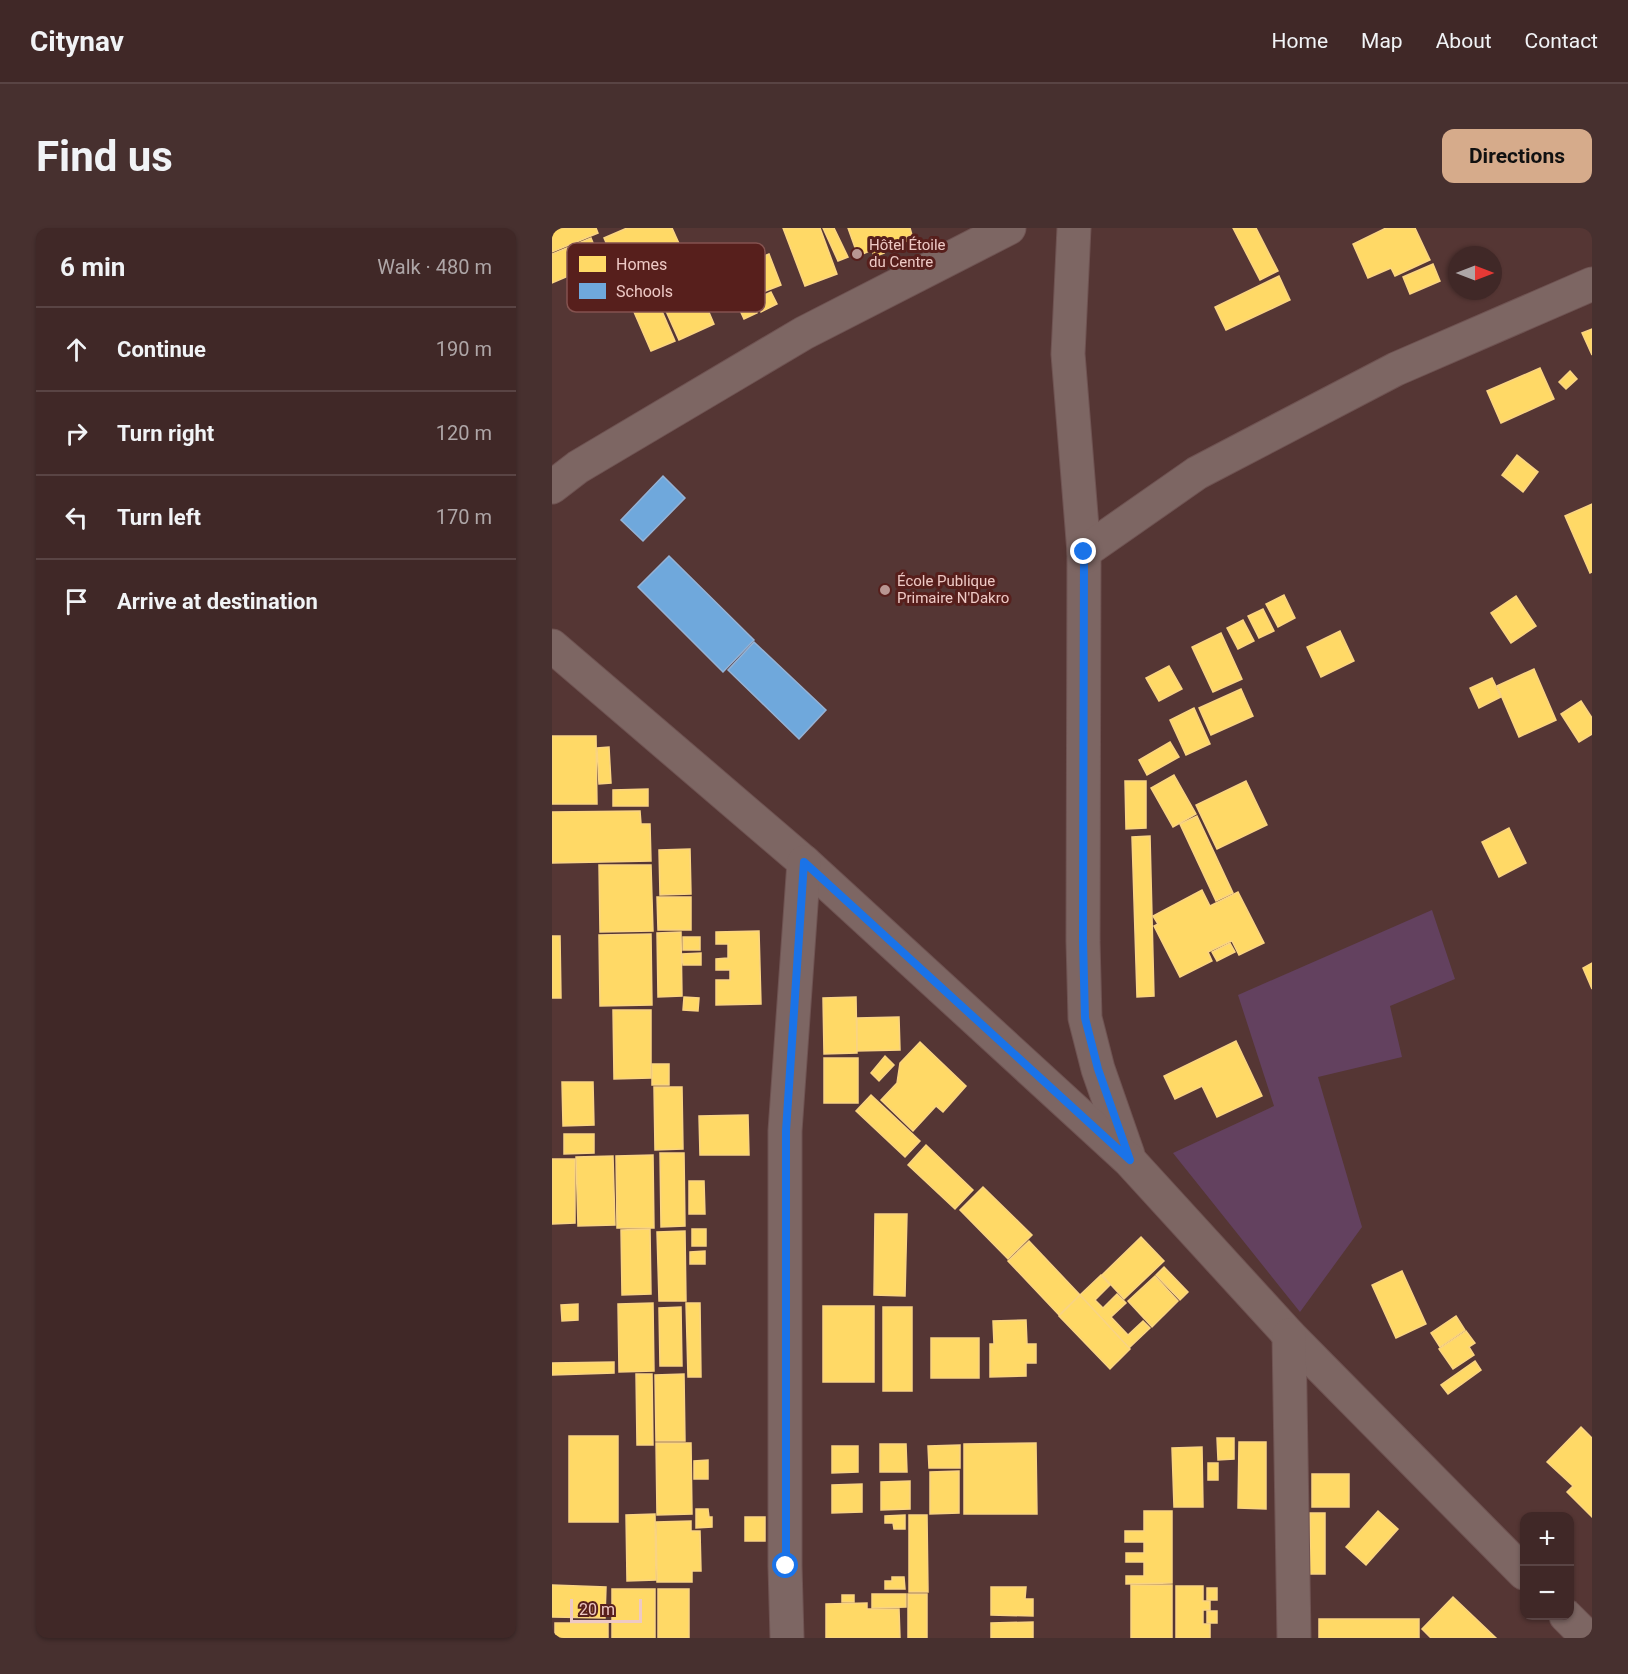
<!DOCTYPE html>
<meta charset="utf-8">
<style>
:root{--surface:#402827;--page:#47302f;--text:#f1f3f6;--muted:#aea6a7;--line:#594444;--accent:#d6ab8b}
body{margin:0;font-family:Roboto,sans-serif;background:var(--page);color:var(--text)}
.controls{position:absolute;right:18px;bottom:18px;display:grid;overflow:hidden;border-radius:12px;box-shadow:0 2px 4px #0004}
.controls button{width:54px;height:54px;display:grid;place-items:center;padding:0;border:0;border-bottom:2px solid var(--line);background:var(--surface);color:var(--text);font:30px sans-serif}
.compass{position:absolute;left:896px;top:18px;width:54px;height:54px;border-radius:50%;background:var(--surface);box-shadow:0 2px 4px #0004;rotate:90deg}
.scale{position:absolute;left:18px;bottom:15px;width:72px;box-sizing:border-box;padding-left:6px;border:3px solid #eec9c5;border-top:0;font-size:16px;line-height:21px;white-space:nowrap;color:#eec9c5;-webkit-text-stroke:4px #571f1c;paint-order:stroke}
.stop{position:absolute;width:18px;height:18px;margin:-14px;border:4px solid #1a73e8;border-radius:50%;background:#fff}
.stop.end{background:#1a73e8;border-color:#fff;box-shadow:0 2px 6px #0008}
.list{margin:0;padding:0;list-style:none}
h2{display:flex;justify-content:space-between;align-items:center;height:78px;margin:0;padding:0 24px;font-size:26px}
h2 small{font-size:20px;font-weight:400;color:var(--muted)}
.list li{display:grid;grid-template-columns:39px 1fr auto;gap:18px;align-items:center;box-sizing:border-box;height:84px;padding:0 24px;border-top:2px solid var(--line)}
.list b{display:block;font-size:22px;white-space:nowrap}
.list em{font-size:20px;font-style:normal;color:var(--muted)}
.icon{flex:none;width:33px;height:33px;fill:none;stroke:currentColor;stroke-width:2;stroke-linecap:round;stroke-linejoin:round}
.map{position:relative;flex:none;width:1040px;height:1410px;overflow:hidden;border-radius:12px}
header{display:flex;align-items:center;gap:36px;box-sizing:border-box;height:84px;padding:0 30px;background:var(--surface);border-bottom:2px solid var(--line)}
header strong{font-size:28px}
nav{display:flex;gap:33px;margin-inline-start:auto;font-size:21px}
.intro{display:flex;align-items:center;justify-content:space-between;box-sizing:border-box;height:144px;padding:0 36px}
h1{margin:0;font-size:42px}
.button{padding:15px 27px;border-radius:12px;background:var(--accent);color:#111;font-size:21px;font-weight:700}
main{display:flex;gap:36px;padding:0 36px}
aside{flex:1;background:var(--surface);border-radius:12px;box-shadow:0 2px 4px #0004}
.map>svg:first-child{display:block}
.green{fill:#63415f}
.homes{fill:#ffd966;stroke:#fad482;stroke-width:1.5}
.schools{fill:#6fa8dc;stroke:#95b2d5;stroke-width:1.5}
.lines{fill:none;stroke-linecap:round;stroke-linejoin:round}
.minor-casing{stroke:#6f5352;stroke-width:35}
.minor{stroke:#7d6663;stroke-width:33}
.route{stroke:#1a73e8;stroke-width:8}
.poi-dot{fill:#b89692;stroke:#571f1c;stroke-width:2}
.labels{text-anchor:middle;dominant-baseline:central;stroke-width:6;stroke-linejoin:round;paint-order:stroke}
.poi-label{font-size:15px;fill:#eec9c5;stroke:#571f1c;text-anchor:start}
.key{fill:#571f1c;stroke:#84524f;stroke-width:1.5}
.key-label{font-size:16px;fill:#eec9c5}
</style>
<header>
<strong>Citynav</strong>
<nav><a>Home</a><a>Map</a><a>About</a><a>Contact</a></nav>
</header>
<div class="intro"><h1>Find us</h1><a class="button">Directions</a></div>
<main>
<aside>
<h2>6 min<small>Walk · 480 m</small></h2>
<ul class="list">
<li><svg class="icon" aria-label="ahead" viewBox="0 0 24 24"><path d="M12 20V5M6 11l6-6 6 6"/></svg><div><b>Continue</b></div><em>190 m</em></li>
<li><svg class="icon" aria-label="right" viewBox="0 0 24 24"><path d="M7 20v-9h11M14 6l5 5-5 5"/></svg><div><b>Turn right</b></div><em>120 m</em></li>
<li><svg class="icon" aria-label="left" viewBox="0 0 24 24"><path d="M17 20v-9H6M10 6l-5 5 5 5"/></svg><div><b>Turn left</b></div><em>170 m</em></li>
<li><svg class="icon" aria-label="arrive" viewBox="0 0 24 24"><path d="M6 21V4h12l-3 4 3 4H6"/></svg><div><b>Arrive at destination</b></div></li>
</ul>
</aside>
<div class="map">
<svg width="1040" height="1410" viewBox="0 0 1040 1410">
<rect width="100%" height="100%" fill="#553634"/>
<polygon class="green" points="880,682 903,751 838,778 850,829 766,849 810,999 748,1084 621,925 722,878 686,767"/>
<g class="homes">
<polygon points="0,0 44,0 46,5 0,24"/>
<polygon points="75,0 120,0 134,31 73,58 52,10"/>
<polygon points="231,0 268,0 285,46 253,58"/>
<polygon points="271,0 282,0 296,29 286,33"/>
<polygon points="296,0 358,0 360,7 354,9 355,13 347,16 345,12 329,19 332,25 322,29 320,22 306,28"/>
<polygon points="681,0 704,0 726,43 708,52"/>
<polygon points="834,0 863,0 878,32 843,48 839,40 816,50 801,16"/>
<polygon points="39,10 49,34 0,55 0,26"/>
<polygon points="217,26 229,57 167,81 155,50"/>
<polygon points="881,36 888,53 858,66 851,49"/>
<polygon points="727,48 738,72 674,102 663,79"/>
<polygon points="145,56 162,96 127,112 109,72"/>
<polygon points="219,64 225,76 209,84 204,71"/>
<polygon points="106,74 123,113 99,123 82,84"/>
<polygon points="200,74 205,85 192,91 187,80"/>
<polygon points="1040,101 1040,127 1030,105"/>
<polygon points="988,140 1002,171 949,195 935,163"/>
<polygon points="1018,143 1025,151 1014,161 1007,154"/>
<polygon points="965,227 986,244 971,264 950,247"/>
<polygon points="1040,276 1040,344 1038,345 1013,288"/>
<polygon points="732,367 743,390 726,399 714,376"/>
<polygon points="964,368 984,398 959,415 939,385"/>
<polygon points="711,381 722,403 707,410 696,388"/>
<polygon points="691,392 702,413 686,421 675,400"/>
<polygon points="788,403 802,433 769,449 755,419"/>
<polygon points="669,405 690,451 661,464 640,419"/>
<polygon points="617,438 630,461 607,473 594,450"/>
<polygon points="982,441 1004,492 967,509 945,458"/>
<polygon points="940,450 949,469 927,480 918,460"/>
<polygon points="689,461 701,488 659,507 647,480"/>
<polygon points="1029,473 1040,490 1040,506 1027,514 1009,486"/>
<polygon points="642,480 658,516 634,527 618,492"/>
<polygon points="0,508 44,508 45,576 0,576"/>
<polygon points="618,514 627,529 595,547 587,532"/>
<polygon points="57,519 59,555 47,556 45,520"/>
<polygon points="622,547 644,586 621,599 599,560"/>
<polygon points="573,553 594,553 594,600 574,601"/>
<polygon points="694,553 715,597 665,621 644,577"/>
<polygon points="96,561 96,578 61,578 61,562"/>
<polygon points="88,583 89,596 98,596 99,633 0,635 0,584"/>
<polygon points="645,588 681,665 664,673 628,596"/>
<polygon points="957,600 974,635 947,649 930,614"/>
<polygon points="598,608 602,768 585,769 580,609"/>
<polygon points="138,621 139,666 108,667 107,622"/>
<polygon points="47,637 99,637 101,703 48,704"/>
<polygon points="650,662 658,678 686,664 712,715 687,727 680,713 677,714 656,724 660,733 628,749 602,698 606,696 601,688"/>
<polygon points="105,669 139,669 139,702 106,702"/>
<polygon points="207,703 209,776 164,777 164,752 178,752 178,742 164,742 164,731 176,730 176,716 164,716 164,704"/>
<polygon points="129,704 130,768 106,769 105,705"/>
<polygon points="99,706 100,777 48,778 47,707"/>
<polygon points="0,708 8,708 9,770 0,770"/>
<rect x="131" y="709" width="17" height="13"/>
<polygon points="678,715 683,724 665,733 660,724"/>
<polygon points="149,725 149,737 131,737 130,726"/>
<polygon points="1040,735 1040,761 1031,740"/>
<polygon points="132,769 147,770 146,783 131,782"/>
<polygon points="304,769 305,825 272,826 271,770"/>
<polygon points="61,782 99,782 99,850 62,851"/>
<polygon points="347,789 348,822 305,823 305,790"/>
<polygon points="684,813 710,868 665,889 650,858 623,871 612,848"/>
<polygon points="368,814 414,858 391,884 384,878 361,903 329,872 345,855 348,835"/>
<polygon points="333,828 342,837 327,853 319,845"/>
<rect x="272" y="830" width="34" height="45"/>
<rect x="100" y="836" width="17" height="21"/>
<polygon points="10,854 41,854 42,897 11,898"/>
<polygon points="102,859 130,859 131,921 103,922"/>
<polygon points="319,867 368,913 353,929 304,883"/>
<polygon points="196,887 197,927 148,927 147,888"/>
<polygon points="12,906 42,906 42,925 12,926"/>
<polygon points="374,917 421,962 403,981 356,937"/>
<polygon points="108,925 132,925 133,998 109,999"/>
<polygon points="101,927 102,1000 65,1000 64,928"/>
<polygon points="61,928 63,997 26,998 24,929"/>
<polygon points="0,931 23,931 23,995 0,996"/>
<polygon points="137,953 152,953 153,986 137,986"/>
<polygon points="431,959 480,1007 456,1031 408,982"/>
<polygon points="323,986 355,986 353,1068 322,1067"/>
<polygon points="98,1001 99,1066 70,1067 69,1002"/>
<rect x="140" y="1001" width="14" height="17"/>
<polygon points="133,1003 134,1073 107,1073 105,1004"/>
<polygon points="589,1009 612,1033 572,1071 550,1047"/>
<polygon points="477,1013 528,1067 507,1087 456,1033"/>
<polygon points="153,1023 153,1036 138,1036 138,1024"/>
<polygon points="612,1039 636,1064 628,1072 604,1047"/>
<polygon points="850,1043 874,1096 844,1110 820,1057"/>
<polygon points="549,1047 558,1057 543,1072 551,1080 565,1066 574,1075 559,1089 576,1107 591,1093 598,1100 577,1120 528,1067"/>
<polygon points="603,1048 626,1073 600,1099 576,1073"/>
<polygon points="528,1067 578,1121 558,1141 507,1088"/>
<polygon points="101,1075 102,1143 67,1144 66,1076"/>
<polygon points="134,1075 148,1075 149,1149 136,1149"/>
<polygon points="26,1076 26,1092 10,1093 9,1077"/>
<rect x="271" y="1078" width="51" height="76"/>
<polygon points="129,1079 130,1138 108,1138 107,1080"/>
<rect x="331" y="1079" width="29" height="84"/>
<polygon points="904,1088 913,1102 888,1119 879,1105"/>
<polygon points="474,1092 475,1116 484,1116 484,1135 474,1135 474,1148 438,1149 438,1116 442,1116 441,1093"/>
<polygon points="914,1103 923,1115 917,1119 922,1127 901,1141 887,1121"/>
<rect x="379" y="1110" width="48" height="40"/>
<polygon points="923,1133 929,1142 896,1166 889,1157"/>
<polygon points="62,1134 62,1145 0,1147 0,1135"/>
<polygon points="84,1146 100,1146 101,1217 85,1217"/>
<polygon points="132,1146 133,1213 104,1213 103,1147"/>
<polygon points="1029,1199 1040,1210 1040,1289 1015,1264 1021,1258 995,1234"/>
<rect x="17" y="1208" width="49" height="86"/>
<polygon points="665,1210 682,1210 682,1231 666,1232"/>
<polygon points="687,1214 714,1214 714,1281 686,1280"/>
<polygon points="104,1215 139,1215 140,1286 105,1287"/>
<polygon points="484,1215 485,1286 412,1286 412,1216"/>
<polygon points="328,1216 354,1216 355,1244 328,1244"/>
<polygon points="408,1217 408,1240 377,1240 376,1218"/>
<polygon points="280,1218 306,1218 306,1244 280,1245"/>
<polygon points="650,1219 651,1279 622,1279 620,1220"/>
<polygon points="156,1232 156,1251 142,1251 142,1233"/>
<rect x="656" y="1235" width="10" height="17"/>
<polygon points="407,1243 407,1285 378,1286 378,1244"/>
<rect x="760" y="1246" width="37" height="33"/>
<polygon points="358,1253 358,1281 329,1282 329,1254"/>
<polygon points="310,1256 310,1284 280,1285 280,1257"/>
<polygon points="144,1281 156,1281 157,1289 160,1289 160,1299 144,1300"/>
<polygon points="592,1283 620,1283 620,1355 574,1356 574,1348 592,1348 592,1334 574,1334 574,1325 592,1325 592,1314 573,1314 573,1303 592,1303"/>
<polygon points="826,1283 846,1301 814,1337 794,1319"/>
<rect x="758" y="1285" width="15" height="61"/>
<polygon points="103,1286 104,1352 75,1353 74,1287"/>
<polygon points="353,1287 353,1301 342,1301 341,1295 333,1295 333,1288"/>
<polygon points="357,1287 375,1287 376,1364 357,1364"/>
<rect x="193" y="1289" width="20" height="24"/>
<polygon points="139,1293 139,1303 148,1303 149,1343 140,1343 140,1354 105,1354 104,1294"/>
<polygon points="340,1349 352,1349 353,1361 333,1361 333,1353 340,1353"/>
<polygon points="0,1357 54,1359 53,1390 0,1389"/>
<rect x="579" y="1357" width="41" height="53"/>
<polygon points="624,1358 651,1358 651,1373 658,1373 658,1382 651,1382 651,1396 658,1396 658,1410 624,1410"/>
<polygon points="439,1359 474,1359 473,1371 481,1371 481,1388 439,1387"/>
<rect x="655" y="1360" width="10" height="12"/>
<rect x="60" y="1361" width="43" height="49"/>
<rect x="106" y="1361" width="31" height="49"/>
<polygon points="320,1366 354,1366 354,1379 320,1380"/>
<rect x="356" y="1366" width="19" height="44"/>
<rect x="290" y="1367" width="12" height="7"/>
<polygon points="901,1369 944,1410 879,1410 870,1401"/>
<polygon points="315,1375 315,1381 347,1381 348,1410 274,1410 274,1376"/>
<rect x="655" y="1383" width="10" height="12"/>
<rect x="767" y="1391" width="100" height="19"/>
<polygon points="481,1394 481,1410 439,1410 439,1395"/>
<rect x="3" y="1395" width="53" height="15"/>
</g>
<g class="schools">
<polygon points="111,248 133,270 91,313 69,292"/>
<polygon points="117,328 202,412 171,444 86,359"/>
<polygon points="202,414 274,482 247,511 176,442"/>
</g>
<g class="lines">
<g class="minor-casing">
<g id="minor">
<polyline points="522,0 516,126 532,324 531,713 533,790 546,841 576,927"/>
<polyline points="0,259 26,239 252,105 457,0"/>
<polyline points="532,324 645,245 844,141 1040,56"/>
<polyline points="0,418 252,634 577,932 737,1107 972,1345"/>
<polyline points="737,1107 742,1410"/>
<polyline points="1014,1388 1036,1410"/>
<polyline points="235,1410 233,1338 233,903 252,634"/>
</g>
</g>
<use href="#minor" class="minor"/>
</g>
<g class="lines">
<polyline class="route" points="234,1338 234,903 252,634 578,932 546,841 533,790 531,713 532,324"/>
</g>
<g class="poi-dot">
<circle cx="305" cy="26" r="6"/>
<circle cx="333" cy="362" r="6"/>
</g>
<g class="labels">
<g class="poi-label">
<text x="317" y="17">Hôtel Étoile<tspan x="317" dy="17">du Centre</tspan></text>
<text x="345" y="353">École Publique<tspan x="345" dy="17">Primaire N'Dakro</tspan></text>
</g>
</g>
<rect x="15" y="15" width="198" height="69" rx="9" class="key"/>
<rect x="27" y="28" width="27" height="16" fill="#ffd966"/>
<rect x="27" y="55" width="27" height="16" fill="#6fa8dc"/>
<g class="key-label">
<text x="64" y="42">Homes</text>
<text x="64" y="69">Schools</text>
</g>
</svg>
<div class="controls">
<button>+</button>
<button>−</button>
</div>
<svg class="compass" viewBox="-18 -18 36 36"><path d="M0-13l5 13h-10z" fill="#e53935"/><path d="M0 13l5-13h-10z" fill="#aea6a7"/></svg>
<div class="scale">20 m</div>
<div class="stop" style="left:234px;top:1338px"></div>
<div class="stop end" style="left:532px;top:324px"></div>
</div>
</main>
